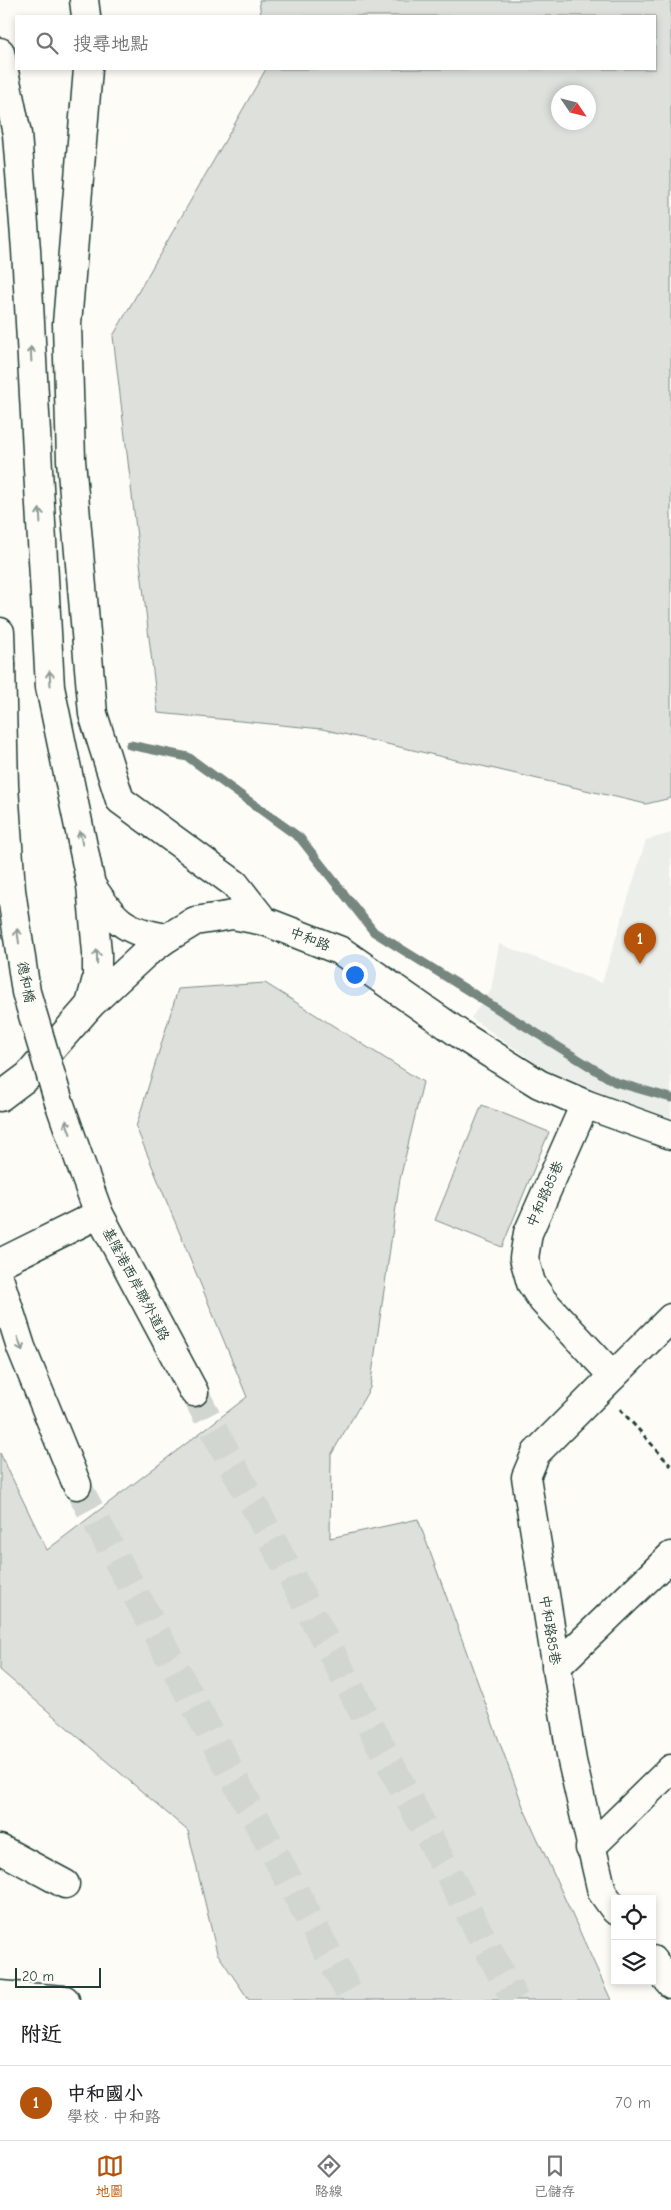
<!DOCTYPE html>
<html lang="zh-TW">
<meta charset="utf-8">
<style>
:root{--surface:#fff;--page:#f2f2f2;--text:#202124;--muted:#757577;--line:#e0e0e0;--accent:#b45309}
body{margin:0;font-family:"Comic Neue","LXGW WenKai TC",sans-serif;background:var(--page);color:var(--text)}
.controls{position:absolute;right:15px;bottom:15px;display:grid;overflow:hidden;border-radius:0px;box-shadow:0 2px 8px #0003}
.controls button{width:45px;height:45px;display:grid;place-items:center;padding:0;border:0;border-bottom:1px solid var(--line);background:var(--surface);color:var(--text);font:25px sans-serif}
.compass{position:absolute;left:551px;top:85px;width:45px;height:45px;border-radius:50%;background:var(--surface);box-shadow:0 2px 8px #0003;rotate:125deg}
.scale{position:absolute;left:15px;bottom:12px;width:86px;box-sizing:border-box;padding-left:5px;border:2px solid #1f3d34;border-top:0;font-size:14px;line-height:18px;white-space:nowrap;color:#1f3d34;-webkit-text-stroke:4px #fdfcf7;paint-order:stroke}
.you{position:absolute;left:354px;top:974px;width:18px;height:18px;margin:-12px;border:4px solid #fff;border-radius:50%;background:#1a73e8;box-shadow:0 0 0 8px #1a73e833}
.badge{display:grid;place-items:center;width:32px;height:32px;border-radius:50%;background:var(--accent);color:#fff;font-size:16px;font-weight:700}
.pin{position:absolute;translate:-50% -41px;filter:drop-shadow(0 1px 2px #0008)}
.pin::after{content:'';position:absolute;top:26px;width:18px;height:15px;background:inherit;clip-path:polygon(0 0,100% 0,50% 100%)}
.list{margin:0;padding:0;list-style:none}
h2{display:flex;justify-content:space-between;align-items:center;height:65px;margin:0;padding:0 20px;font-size:21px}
h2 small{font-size:16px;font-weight:400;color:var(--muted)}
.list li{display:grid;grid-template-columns:32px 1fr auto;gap:15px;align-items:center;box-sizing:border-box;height:75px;padding:0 20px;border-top:1px solid var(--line)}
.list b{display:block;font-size:19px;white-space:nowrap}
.list p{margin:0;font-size:16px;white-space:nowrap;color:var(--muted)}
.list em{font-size:16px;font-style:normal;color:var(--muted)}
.icon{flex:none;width:28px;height:28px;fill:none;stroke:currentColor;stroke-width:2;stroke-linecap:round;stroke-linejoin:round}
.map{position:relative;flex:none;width:671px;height:2000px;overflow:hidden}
.search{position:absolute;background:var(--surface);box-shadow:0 2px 8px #0003;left:15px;right:15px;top:15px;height:55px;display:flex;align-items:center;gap:12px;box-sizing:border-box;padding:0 18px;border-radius:0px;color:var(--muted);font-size:19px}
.sheet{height:140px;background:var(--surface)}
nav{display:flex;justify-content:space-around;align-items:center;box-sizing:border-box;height:70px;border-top:1px solid var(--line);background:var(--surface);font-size:14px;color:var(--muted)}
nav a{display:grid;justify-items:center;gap:2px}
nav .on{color:var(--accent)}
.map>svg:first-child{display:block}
.built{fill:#eceee9}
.green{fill:#dde0db;stroke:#7e8e88;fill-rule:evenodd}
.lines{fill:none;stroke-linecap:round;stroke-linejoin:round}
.stream{stroke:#75877f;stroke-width:9}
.major-tunnel{stroke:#d1d6d0;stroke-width:28;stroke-dasharray:28 14;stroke-linecap:butt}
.minor-casing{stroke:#1f3d34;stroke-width:31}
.major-casing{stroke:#1f3d34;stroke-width:31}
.path{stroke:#1f3d34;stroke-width:3;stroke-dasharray:5 4;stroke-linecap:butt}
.minor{stroke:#fdfcf7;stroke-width:28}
.major{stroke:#fdfcf7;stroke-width:28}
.major-bridge-casing{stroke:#1f3d34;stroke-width:31;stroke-linecap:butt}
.major-bridge{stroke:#fdfcf7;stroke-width:28}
.oneway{stroke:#8e9c96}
.labels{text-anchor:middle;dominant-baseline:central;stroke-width:4;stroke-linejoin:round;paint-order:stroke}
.street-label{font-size:14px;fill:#1f3d34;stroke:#fdfcf7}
</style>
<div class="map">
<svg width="671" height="2000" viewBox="0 0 671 2000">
<rect width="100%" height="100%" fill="#fdfcf7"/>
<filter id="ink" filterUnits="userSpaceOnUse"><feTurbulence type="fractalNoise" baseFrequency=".02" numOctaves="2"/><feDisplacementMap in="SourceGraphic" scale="10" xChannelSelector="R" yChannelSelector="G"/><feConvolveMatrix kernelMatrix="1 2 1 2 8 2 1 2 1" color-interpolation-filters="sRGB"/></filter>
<g filter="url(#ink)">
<polygon class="built" points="671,833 671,1118 590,1090 546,1070 471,1018 491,990 499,944 602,983 646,840"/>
<g class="green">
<path d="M259,0H671V798L646,804L322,729L158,713L113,336L266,69H655V16H261ZM558,92H588V122H558Z"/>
<polygon points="265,983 423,1082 400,1179 370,1388 331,1455 330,1538 418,1519 524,1809 611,2000 249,2000 217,1953 188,1831 0,1670 0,1453 47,1550 247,1397 136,1127 178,989"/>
<polygon points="482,1105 549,1132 502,1247 435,1220"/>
</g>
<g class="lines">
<polyline class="stream" points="130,745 188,757 300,838 374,932 615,1082 671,1098"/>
<g class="major-tunnel">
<polyline points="194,1392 515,2000"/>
<polyline points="77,1485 353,2000"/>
</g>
<g class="minor-casing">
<g id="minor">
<polyline points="84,0 86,16"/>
<polyline points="88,69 67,324 71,460 93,714 120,800 235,884 264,921"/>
<polyline points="0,1097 28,1076 90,1005 145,954 167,938 195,921 233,915 264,921 341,951 467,1039 539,1084 585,1104 671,1135"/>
<polyline points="585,1104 528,1233 524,1258 531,1283 543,1301 613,1376"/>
<polyline points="556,1667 671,1556"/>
<polyline points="590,1848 671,1769"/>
<polyline points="0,1849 65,1884"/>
<polyline points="615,1910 602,1892 572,1761 526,1477 536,1453 671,1318"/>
<polyline points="652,1960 671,1984"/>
<polyline points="0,1995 65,2000"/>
</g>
</g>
<g class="major-casing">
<g id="major">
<polyline points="0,52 17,134 26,250 50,687 91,885 97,953 97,978 90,1005"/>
<polyline points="0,632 1,664"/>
<path d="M91,885C115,921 123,931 167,938"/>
<polyline points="84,1173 99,1214 194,1392"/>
<polyline points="0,1263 99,1214"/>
<polyline points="0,1281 21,1347 77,1485"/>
</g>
</g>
<polyline class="path" points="620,1409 671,1466"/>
<use href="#minor" class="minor"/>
<use href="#major" class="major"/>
<g class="major-bridge-casing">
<polyline id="major-bridge" points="1,664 4,786 11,890 26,992 58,1099 84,1173"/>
</g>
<use href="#major-bridge" class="major-bridge"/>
</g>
<defs><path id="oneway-shaft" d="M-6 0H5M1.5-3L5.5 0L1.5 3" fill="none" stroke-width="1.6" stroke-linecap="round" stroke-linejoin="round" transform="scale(1.25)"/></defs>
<g class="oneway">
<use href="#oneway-shaft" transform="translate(31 354) rotate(-93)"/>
<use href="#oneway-shaft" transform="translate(40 516) rotate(-93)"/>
<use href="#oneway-shaft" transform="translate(50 678) rotate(-94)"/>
<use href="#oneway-shaft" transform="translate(81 838) rotate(-102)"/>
<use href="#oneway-shaft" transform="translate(18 936) rotate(-98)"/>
<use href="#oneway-shaft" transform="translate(97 957) rotate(-91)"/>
<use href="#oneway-shaft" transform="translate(68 1127) rotate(-109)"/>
<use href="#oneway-shaft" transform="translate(20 1344) rotate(71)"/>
</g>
</g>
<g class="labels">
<g class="street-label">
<text transform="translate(310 939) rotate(21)">中和路</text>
<text transform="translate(26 982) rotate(79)">德和橋</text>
<text transform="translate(545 1194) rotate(-66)">中和路85巷</text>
<text transform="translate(136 1284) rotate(62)">基隆港西岸聯外道路</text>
<text transform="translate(550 1630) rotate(81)">中和路85巷</text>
</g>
</g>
</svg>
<div class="controls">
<button><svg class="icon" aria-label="locate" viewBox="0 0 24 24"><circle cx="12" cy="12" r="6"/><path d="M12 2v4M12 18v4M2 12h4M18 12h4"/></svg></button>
<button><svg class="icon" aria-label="layers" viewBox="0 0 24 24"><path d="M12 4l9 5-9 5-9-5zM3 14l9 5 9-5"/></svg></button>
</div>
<svg class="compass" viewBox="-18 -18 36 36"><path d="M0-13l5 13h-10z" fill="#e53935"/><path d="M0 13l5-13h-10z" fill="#757577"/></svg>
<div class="scale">20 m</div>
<div class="you"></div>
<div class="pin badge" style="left:640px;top:964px">1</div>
<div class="search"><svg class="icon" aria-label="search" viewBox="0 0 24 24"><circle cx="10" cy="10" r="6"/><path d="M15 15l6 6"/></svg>搜尋地點</div>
</div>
<section class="sheet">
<h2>附近<small></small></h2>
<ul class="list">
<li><span class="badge">1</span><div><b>中和國小</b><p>學校 · 中和路</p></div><em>70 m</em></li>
</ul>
</section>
<nav>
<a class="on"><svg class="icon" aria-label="map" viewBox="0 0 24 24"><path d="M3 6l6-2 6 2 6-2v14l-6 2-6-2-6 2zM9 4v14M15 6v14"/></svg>地圖</a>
<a><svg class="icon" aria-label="directions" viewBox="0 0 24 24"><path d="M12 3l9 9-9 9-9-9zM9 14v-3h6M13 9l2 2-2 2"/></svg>路線</a>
<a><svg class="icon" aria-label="saved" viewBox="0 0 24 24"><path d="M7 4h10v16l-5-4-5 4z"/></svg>已儲存</a>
</nav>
